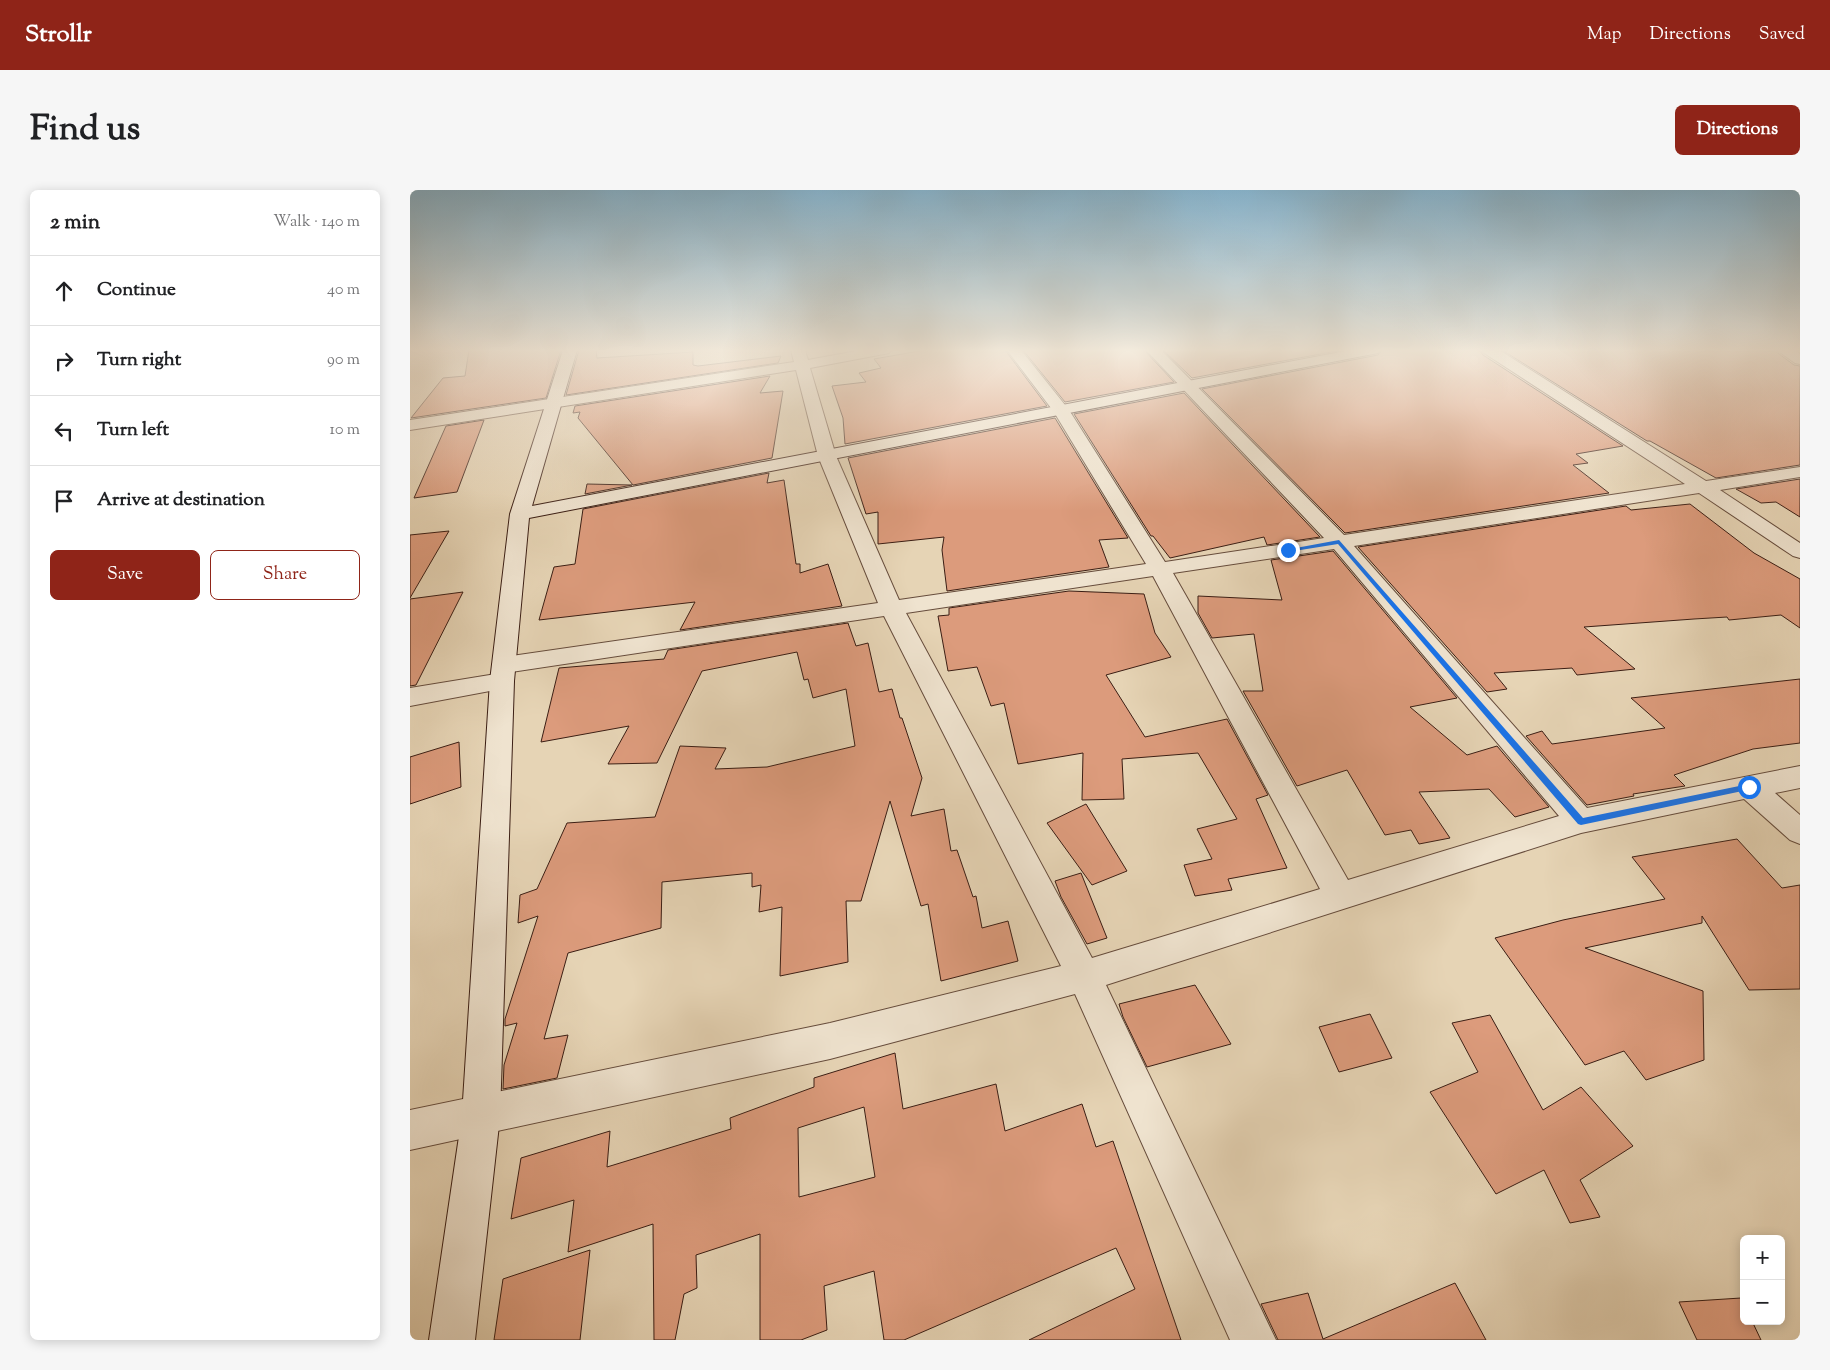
<!DOCTYPE html>
<meta charset="utf-8">
<style>
:root{--surface:#fff;--page:#f6f6f6;--text:#202124;--muted:#757577;--line:#e0e0e0;--accent:#8f2418}
body{margin:0;font-family:"Sorts Mill Goudy",serif;background:var(--page);color:var(--text)}
.controls{position:absolute;right:15px;bottom:15px;display:grid;overflow:hidden;border-radius:8px;box-shadow:0 2px 12px #0003}
.controls button{width:45px;height:45px;display:grid;place-items:center;padding:0;border:0;border-bottom:1px solid var(--line);background:var(--surface);color:var(--text);font:25px sans-serif}
.stop{position:absolute;width:15px;height:15px;margin:-11px;border:4px solid #1a73e8;border-radius:50%;background:#fff}
.stop.end{background:#1a73e8;border-color:#fff;box-shadow:0 1px 5px #0008}
.list{margin:0;padding:0;list-style:none}
h2{display:flex;justify-content:space-between;align-items:center;height:65px;margin:0;padding:0 20px;font-size:21px}
h2 small{font-size:16px;font-weight:400;color:var(--muted)}
.list li{display:grid;grid-template-columns:32px 1fr auto;gap:15px;align-items:center;box-sizing:border-box;height:70px;padding:0 20px;border-top:1px solid var(--line)}
.list b{display:block;font-size:19px;white-space:nowrap}
.list em{font-size:16px;font-style:normal;color:var(--muted)}
.actions{display:flex;gap:10px;padding:15px 20px}
.actions a{flex:1;padding:11px 0;border:1px solid var(--accent);border-radius:8px;text-align:center;font-size:18px;color:var(--accent)}
.actions .main{background:var(--accent);color:#fff}
.icon{flex:none;width:28px;height:28px;fill:none;stroke:currentColor;stroke-width:2;stroke-linecap:round;stroke-linejoin:round}
.map{position:relative;flex:none;width:1390px;height:1150px;overflow:hidden;border-radius:8px}
header{display:flex;align-items:center;gap:30px;box-sizing:border-box;height:70px;padding:0 25px;background:var(--accent);color:#fff}
header strong{font-size:24px}
nav{display:flex;gap:28px;margin-inline-start:auto;font-size:18px}
.intro{display:flex;align-items:center;justify-content:space-between;box-sizing:border-box;height:120px;padding:0 30px}
h1{margin:0;font-size:35px}
.button{padding:12px 22px;border-radius:8px;background:var(--accent);color:#fff;font-size:18px;font-weight:700}
main{display:flex;gap:30px;padding:0 30px}
aside{flex:1;background:var(--surface);border-radius:8px;box-shadow:0 2px 12px #0003}
.map>svg:first-child{display:block}
.building{fill:#dc9b7c;stroke:#3b1e14;fill-rule:evenodd}
.lines{fill:none;stroke-linecap:round;stroke-linejoin:round}
.street-casing{stroke:#664c3c;stroke-width:2}
.secondary-casing{stroke:#3b1e14;stroke-width:2}
.street{fill:#efe3cf;fill-rule:evenodd}
.secondary{fill:#efe3cf;fill-rule:evenodd}
.route{fill:#1a73e8}
</style>
<header>
<strong>Strollr</strong>
<nav><a>Map</a><a>Directions</a><a>Saved</a></nav>
</header>
<div class="intro"><h1>Find us</h1><a class="button">Directions</a></div>
<main>
<aside>
<h2>2 min<small>Walk · 140 m</small></h2>
<ul class="list">
<li><svg class="icon" aria-label="ahead" viewBox="0 0 24 24"><path d="M12 20V5M6 11l6-6 6 6"/></svg><div><b>Continue</b></div><em>40 m</em></li>
<li><svg class="icon" aria-label="right" viewBox="0 0 24 24"><path d="M7 20v-9h11M14 6l5 5-5 5"/></svg><div><b>Turn right</b></div><em>90 m</em></li>
<li><svg class="icon" aria-label="left" viewBox="0 0 24 24"><path d="M17 20v-9H6M10 6l-5 5 5 5"/></svg><div><b>Turn left</b></div><em>10 m</em></li>
<li><svg class="icon" aria-label="arrive" viewBox="0 0 24 24"><path d="M6 21V4h12l-3 4 3 4H6"/></svg><div><b>Arrive at destination</b></div></li>
</ul>
<div class="actions"><a class="main">Save</a><a>Share</a></div>
</aside>
<div class="map">
<svg width="1390" height="1150" viewBox="0 0 1390 1150">
<rect width="100%" height="100%" fill="#e6d4b5"/>
<filter id="stains"><feTurbulence type="fractalNoise" baseFrequency=".004" numOctaves="4"/><feColorMatrix values="0 0 0 0 .2 0 0 0 0 .09 0 0 0 0 .02 0 0 0 .5 -.17"/></filter>
<radialGradient id="worn" r=".72"><stop offset=".6" stop-color="#630" stop-opacity="0"/><stop offset="1" stop-color="#630" stop-opacity=".3"/></radialGradient>
<g class="building">
<polygon points="59,160 151,160 136,208 1,228 33,188 55,186"/>
<polygon points="169,160 186,160 187,168 283,162 283,175 288,176 371,166 368,173 156,205"/>
<polygon points="515,160 595,160 637,216 435,254 433,228 422,196 456,192 449,183 471,178 464,169"/>
<polygon points="613,160 734,160 764,192 655,212"/>
<polygon points="753,160 932,160 782,188"/>
<polygon points="972,160 1070,160 1073,165 1213,256 1166,264 1178,273 1163,275 1199,303 935,343 792,199 968,165"/>
<polygon points="1092,160 1365,161 1384,175 1390,176 1390,275 1306,288 1240,251 1237,251"/>
<polygon points="360,186 350,203 373,201 362,268 223,295 168,228 170,222 163,223 165,216"/>
<polygon points="774,203 910,347 857,355 854,347 760,368 743,346 741,346 664,224"/>
<polygon points="645,228 718,348 689,350 699,377 537,401 532,360 534,347 468,354 468,322 456,324 438,268"/>
<polygon points="74,230 47,302 4,308 36,236"/>
<polygon points="359,283 357,293 374,290 386,374 390,374 390,383 418,374 432,416 270,440 285,412 129,430 144,377 165,374 173,319"/>
<polygon points="1390,289 1390,327 1366,312 1351,313 1326,299"/>
<polygon points="177,294 222,295 175,304"/>
<polygon points="1280,314 1344,363 1390,389 1390,438 1371,425 1319,430 1317,427 1284,429 1174,437 1225,479 1167,485 1162,478 1084,483 1097,499 1077,502 948,357 1216,316 1221,320"/>
<polygon points="39,341 0,408 0,345"/>
<polygon points="923,361 1047,508 1000,517 1057,565 1087,556 1139,617 1105,627 1079,599 1009,602 1040,648 1009,654 1001,640 975,645 937,580 887,596 833,501 853,501 844,444 802,448 788,423 788,406 872,410 861,370"/>
<polygon points="659,401 734,404 745,443 761,467 696,485 735,547 817,529 858,605 846,609 877,678 818,689 822,700 785,706 774,675 802,669 787,639 827,629 788,563 712,569 714,609 672,610 673,563 608,574 594,513 581,516 567,477 538,481 528,426 539,425 539,418"/>
<polygon points="53,402 6,495 0,496 0,409"/>
<polygon points="438,433 446,456 458,453 469,502 482,499 490,528 492,528 512,588 501,626 534,619 541,661 547,660 563,707 566,706 572,738 598,731 608,771 531,791 518,714 511,716 480,611 451,711 436,711 438,772 370,786 372,717 349,722 351,695 342,697 342,683 252,692 251,738 158,763 134,849 158,845 147,888 93,899 94,875 107,833 95,836 95,829 128,726 108,733 110,705 127,699 157,633 245,627 270,556 316,558 305,579 357,577 445,556 436,499 403,508 398,489 394,490 387,462 292,481 247,573 198,574 219,536 131,552 149,478 254,469 258,460"/>
<polygon points="1390,489 1390,553 1343,559 1264,585 1275,596 1223,604 1224,606 1177,615 1116,546 1132,541 1142,554 1255,538 1221,508"/>
<polygon points="49,552 51,597 0,614 0,567"/>
<polygon points="676,614 717,681 682,695 637,633"/>
<polygon points="1327,649 1372,698 1390,695 1390,799 1339,800 1292,726 1292,733 1175,758 1293,801 1294,870 1236,890 1214,861 1175,875 1085,748 1153,730 1255,709 1222,667"/>
<polygon points="671,683 697,748 677,754 651,707 645,691"/>
<polygon points="785,795 821,854 737,877 713,827 709,814"/>
<polygon points="960,824 982,868 929,882 909,837"/>
<polygon points="1080,825 1133,920 1171,897 1223,956 1170,990 1190,1027 1160,1033 1134,980 1086,1004 1020,902 1068,882 1042,833"/>
<path d="M485,863L493,919L586,894L595,941L672,914L686,957L703,951L771,1150H619L725,1099L706,1058L494,1150H474L464,1081L414,1096L417,1140L391,1150H350V1044L286,1065L287,1098L274,1104L265,1150H244L243,1034L158,1062L164,1010L101,1029L111,968L200,941L197,977L321,939L320,928L404,897V888ZM454,917L465,987L389,1007L388,938Z"/>
<polygon points="180,1060 170,1150 84,1150 93,1089"/>
<polygon points="1045,1093 1076,1150 868,1150 851,1114 898,1103 913,1149"/>
<polygon points="1331,1108 1334,1114 1334,1131 1342,1131 1351,1150 1287,1150 1269,1112"/>
</g>
<g class="lines">
<g class="street-casing">
<g id="street">
<path d="M381,160H395L398,170L452,160H481L479,163L474,164L400,178L426,266L489,410L736,374L644,222L597,160H611L659,220L755,372L914,348L736,160H751L934,345L1275,294L1074,163L1072,160H1089L1296,291L1390,277V287L1310,300L1390,353V368L1383,366L1289,303L944,356L1177,618L1390,576V598L1365,603L1390,625V654L1380,650L1334,609L1171,643L696,795L866,1150H820L665,804L420,869L0,960V920L420,833L651,776L474,426L94,483L85,481L82,475L85,469L94,467L468,413L408,266L386,180L0,240V230L384,172ZM924,359L1149,626L938,690L763,383ZM743,386L910,699L682,768L496,423Z"/>
<polygon points="1367,160 1384,160 1390,164 1390,174 1385,173"/>
<polygon points="92,483 101,485 104,491 101,497 0,516 0,498"/>
</g>
</g>
<g class="secondary-casing">
<polygon id="secondary" points="153,160 167,160 122,316 941,160 970,160 968,163 963,164 119,328 104,491 90,926 65,1150 19,1150 52,926 80,491 100,324"/>
</g>
<use href="#street" class="street"/>
<use href="#secondary" class="secondary"/>
</g>
<linearGradient id="sky" x2="0" y2="1"><stop stop-color="#87b6d1"/><stop offset="0.5" stop-color="#f4ecde"/><stop offset="1" stop-color="#f4ecde" stop-opacity="0"/></linearGradient>
<rect width="1390" height="321" fill="url(#sky)"/>
<polygon class="route" points="929,350 1173,628 1339,594 1344,597 1342,599 1171,635 1168,634 928,354 878,362 875,360"/>
<rect width="100%" height="100%" filter="url(#stains)"/>
<rect width="100%" height="100%" fill="url(#worn)"/>
</svg>
<div class="controls">
<button>+</button>
<button>−</button>
</div>
<div class="stop" style="left:1339px;top:597px"></div>
<div class="stop end" style="left:878px;top:360px"></div>
</div>
</main>
